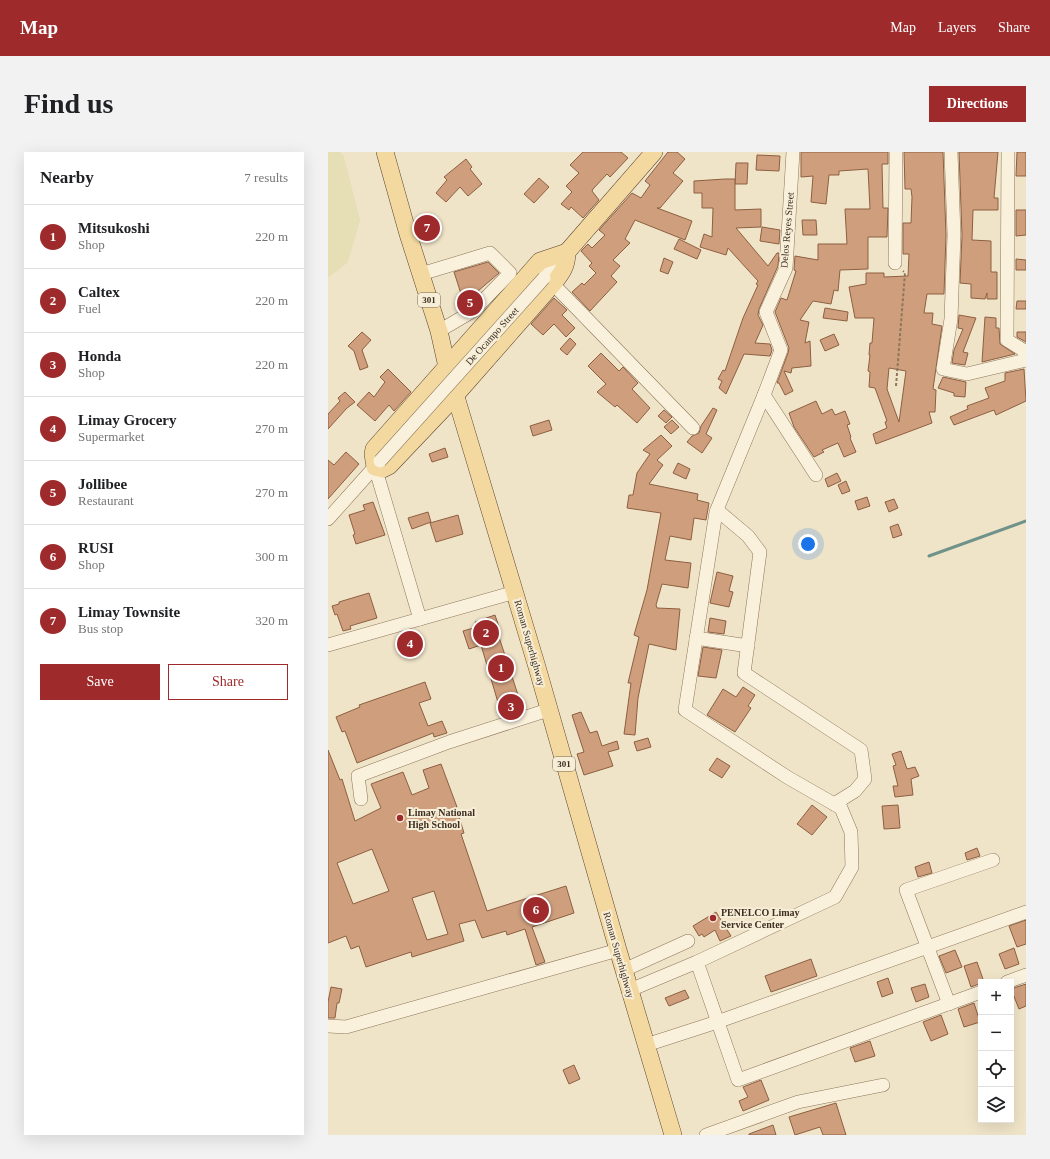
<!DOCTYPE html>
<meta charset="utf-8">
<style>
:root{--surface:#fff;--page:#f2f2f2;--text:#202124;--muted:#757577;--line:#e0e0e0;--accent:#9e2a2b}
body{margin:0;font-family:Georgia,serif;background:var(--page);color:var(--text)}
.controls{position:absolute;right:12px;bottom:12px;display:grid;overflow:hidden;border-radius:0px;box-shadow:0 4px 16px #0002}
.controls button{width:36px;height:36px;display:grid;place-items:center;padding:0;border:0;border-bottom:1px solid var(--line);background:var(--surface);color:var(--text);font:20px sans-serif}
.you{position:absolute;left:480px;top:392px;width:14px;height:14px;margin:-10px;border:3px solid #fff;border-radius:50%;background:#1a73e8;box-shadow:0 0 0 6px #1a73e833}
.badge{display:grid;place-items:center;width:26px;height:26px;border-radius:50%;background:var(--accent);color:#fff;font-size:13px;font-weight:700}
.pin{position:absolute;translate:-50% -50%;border:2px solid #fff;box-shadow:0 1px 4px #0006}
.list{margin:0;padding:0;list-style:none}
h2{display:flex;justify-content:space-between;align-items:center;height:52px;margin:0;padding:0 16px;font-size:17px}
h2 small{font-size:13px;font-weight:400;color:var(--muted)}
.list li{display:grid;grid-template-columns:26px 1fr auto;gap:12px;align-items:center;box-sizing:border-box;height:64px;padding:0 16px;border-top:1px solid var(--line)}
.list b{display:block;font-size:15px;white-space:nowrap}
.list p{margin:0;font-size:13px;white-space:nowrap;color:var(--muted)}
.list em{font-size:13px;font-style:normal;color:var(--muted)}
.actions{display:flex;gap:8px;padding:12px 16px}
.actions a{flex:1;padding:9px 0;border:1px solid var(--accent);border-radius:0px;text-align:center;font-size:14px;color:var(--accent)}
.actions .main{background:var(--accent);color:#fff}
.icon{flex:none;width:22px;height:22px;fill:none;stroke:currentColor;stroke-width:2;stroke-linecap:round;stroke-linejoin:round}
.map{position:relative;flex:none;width:698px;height:983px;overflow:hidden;border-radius:0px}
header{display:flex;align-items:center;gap:24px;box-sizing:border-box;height:56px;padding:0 20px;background:var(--accent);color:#fff}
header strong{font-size:19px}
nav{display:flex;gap:22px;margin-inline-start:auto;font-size:14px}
.intro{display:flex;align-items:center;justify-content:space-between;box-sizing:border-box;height:96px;padding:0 24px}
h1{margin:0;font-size:28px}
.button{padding:10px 18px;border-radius:0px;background:var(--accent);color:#fff;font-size:14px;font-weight:700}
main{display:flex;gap:24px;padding:0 24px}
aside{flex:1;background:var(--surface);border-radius:0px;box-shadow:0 4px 16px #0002}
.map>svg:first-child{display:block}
.farmland{fill:#e6deb5}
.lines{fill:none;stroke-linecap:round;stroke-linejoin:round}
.stream{stroke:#6f938a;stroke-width:3}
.building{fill:#cf9f7d;stroke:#8d5f41;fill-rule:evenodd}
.minor-casing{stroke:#8d765c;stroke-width:14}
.major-casing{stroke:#5b4430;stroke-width:18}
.path{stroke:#8d765c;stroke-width:2;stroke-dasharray:3 2;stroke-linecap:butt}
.minor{stroke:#faf1dc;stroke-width:13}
.major{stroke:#f3d9a0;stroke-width:17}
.minor-bridge-casing{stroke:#8d765c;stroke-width:14;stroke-linecap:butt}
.minor-bridge{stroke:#faf1dc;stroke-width:13}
.poi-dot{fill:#9e2a2b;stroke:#f7eed8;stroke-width:1.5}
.labels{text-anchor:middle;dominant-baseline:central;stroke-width:4;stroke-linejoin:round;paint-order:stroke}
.shield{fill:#f7eed8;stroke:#756857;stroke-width:1}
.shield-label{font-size:9px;font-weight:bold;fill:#3d2e20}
.street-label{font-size:10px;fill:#3d2e20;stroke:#f7eed8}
.poi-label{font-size:10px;font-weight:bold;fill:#3d2e20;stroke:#f7eed8;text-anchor:start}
</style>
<header>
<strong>Map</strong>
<nav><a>Map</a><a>Layers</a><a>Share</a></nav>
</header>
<div class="intro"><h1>Find us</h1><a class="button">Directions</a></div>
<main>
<aside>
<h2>Nearby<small>7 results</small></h2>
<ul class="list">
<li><span class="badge">1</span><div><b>Mitsukoshi</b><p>Shop</p></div><em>220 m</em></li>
<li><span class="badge">2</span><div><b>Caltex</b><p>Fuel</p></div><em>220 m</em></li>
<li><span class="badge">3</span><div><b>Honda</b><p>Shop</p></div><em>220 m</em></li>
<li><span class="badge">4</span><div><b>Limay Grocery</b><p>Supermarket</p></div><em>270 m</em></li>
<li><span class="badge">5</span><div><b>Jollibee</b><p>Restaurant</p></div><em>270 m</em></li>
<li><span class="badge">6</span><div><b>RUSI</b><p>Shop</p></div><em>300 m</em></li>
<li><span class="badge">7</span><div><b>Limay Townsite</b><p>Bus stop</p></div><em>320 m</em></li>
</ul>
<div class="actions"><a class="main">Save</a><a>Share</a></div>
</aside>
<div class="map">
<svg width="698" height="983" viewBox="0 0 698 983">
<rect width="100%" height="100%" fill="#f0e4c8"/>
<polygon class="farmland" points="0,0 12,0 16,5 32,68 20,110 0,126"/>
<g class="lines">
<polyline class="stream" points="601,404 698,369"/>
</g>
<g class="building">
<polygon points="255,0 293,0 300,6 282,25 279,22 265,37 264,39 271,48 255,66 243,55 241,58 233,52 244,40 238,34 251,21 242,13"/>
<polygon points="340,0 349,0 357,7 345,21 355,29 332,56 329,56 364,69 357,88 307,68 297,87 302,91 285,108 292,114 283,124 289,130 262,159 244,140 254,131 256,133 268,121 261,114 264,111 253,99 260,92 264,96 277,83 271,78 304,41 313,46 322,33 317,29"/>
<polygon points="473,0 560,0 560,12 554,12 555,56 560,56 559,85 540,85 540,117 512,118 510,139 506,138 503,152 485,149 472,168 481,170 477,191 482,189 483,214 464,216 463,221 456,219 465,239 457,243 451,231 449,231 460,201 461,196 447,160 453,146 459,148 468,119 466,118 467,104 490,108 490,92 519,92 517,57 542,57 540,17 511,19 511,23 501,23 498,52 483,50 485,24 473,25"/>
<path d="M576,0H615L618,83L616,142H599L596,161H605L604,172L614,174L605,237L608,238L607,260H601L604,271L548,292L545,282L559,276L557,270L559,269L547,236L541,235L542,220L540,219L542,203H541L542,191H544L546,166H527L521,135L538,132V121H556V125L580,124L581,102H575V71H583L584,45L583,37H577ZM561,216L578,219L571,270L559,237Z"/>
<polygon points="631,0 670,0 666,46 670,46 670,58 645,58 644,88 663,89 663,120 669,120 669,147 659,147 659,141 657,147 643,146 643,132 632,131 634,83"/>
<polygon points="689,0 698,0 698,24 688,24"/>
<polygon points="429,3 452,4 451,19 428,18"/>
<polygon points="138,7 144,15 142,17 154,32 140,44 132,35 118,50 108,41 119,28 116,25"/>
<polygon points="408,11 420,11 419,32 407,32"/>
<polygon points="211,26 221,35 206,51 196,42"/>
<polygon points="397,27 407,27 407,58 433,57 433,75 408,76 440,114 449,101 451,101 450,114 431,157 430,163 435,173 427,191 442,192 444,198 442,204 416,202 398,242 391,236 394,229 390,227 395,218 397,219 415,166 430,133 428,132 430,129 400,96 398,103 372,95 376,82 384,85 385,56 374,56 374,41 366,41 366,29"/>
<polygon points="688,58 698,58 698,83 688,84"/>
<polygon points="474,68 488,68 489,83 475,83"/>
<polygon points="434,75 452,78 451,92 432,89"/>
<polygon points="351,87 373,98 369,107 346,97"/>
<polygon points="336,106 345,110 340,122 332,119"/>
<polygon points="688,107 698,108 698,118 688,118"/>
<polygon points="160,110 171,121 136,151 126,120"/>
<polygon points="226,146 239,158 234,163 247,176 238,185 226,172 215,183 203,172"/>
<polygon points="689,149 698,149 698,157 688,157"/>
<polygon points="497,156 520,160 519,169 495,166"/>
<polygon points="631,163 648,166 635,200 640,201 637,213 624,211 626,198 635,177 630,176"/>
<polygon points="657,165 668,166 668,176 671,176 672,192 687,202 654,210"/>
<polygon points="34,180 43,188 34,198 40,215 32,218 26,199 20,194"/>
<polygon points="689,180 698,180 698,190 689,185"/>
<polygon points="506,182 511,193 497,199 492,188"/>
<polygon points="242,186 248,192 239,203 232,197"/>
<polygon points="273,201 291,219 295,215 310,231 304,237 322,256 309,271 289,253 287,255 269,240 278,232 260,214"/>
<polygon points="60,217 83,240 66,259 61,253 47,269 29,253 41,240 46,245 57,230 52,225"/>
<polygon points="696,217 698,249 668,263 666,258 626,273 622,265 640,257 639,254 661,246 657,236 677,229 677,221"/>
<polygon points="615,225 638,230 637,245 626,244 626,241 610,236"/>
<polygon points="17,240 27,250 19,256 0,277 0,262 12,249 10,246"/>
<polygon points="488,249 494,262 504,257 507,263 517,259 522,272 519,273 523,285 522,286 528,300 516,305 510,291 494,298 496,300 486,305 466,275 461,261"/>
<polygon points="385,256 389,258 378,282 384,286 374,301 359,290 364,284 371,281 373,274"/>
<polygon points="336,258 344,265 338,271 330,264"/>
<polygon points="221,268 224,278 205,284 202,274"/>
<polygon points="344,268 351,275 343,282 336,275"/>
<polygon points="333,283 344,294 329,308 335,313 321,332 370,342 369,348 381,351 378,368 366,366 363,388 342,384 337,408 363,411 360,436 334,432 328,453 329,456 352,457 348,498 321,492 310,546 307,583 296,582 303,531 300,531 311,485 306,483 319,438 333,361 299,356 301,343 305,343 309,321 322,302 315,298"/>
<polygon points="117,296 120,305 104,310 101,302"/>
<polygon points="18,300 31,312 0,347 0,308 6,313"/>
<polygon points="350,311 362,317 358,327 345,321"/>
<polygon points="509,321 513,329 500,335 497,327"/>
<polygon points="518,329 522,339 514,342 510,333"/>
<polygon points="539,345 542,354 530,358 527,349"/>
<polygon points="566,347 570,356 561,360 557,350"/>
<polygon points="45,350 57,383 28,392 25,383 27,382 21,363 37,358 35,353"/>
<polygon points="100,360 103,370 84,377 80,366"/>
<polygon points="130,363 135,382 108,390 102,371"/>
<polygon points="570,372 574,383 565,386 562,375"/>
<polygon points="389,420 405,424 401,439 405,440 401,455 382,451"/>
<polygon points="41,441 49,466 22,474 23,477 15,479 9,462 7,463 4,454 11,452 11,450"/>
<polygon points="167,463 171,475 168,476 195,558 174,564 153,493 141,497 135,479 149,475 147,470"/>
<polygon points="382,466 398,469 396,482 380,480"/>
<polygon points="375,495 394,498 388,526 370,524"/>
<polygon points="97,530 103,547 91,551 100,574 114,569 119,581 106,585 105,581 29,611 17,579 14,580 8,565 32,555 31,553"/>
<polygon points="415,535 427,543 420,554 423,556 407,580 379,563 395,537 408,545"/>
<polygon points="253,560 262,581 269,579 274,594 289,589 291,597 280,600 285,614 256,623 249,602 256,600 244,563"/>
<polygon points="320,586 323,595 309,599 306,590"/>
<path d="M0,598L12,628L14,627L27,669L53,656L43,632L75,620L84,643L101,636L95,618L113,612L129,655H128L136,681L133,682L159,759L238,734L246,761L204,775L217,810L208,813L197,777L179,783L178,779L154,786L147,768L131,772L136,789L84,805L83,800L38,815L31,794L23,797L18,784L0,791ZM44,697L61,739L25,752L9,711ZM106,739L120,782L99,788L84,746Z"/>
<polygon points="573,599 579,617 587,615 591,624 583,627 585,643 567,645 565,634 570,634 565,614 568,613 564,602"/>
<polygon points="389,606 402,614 394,626 381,618"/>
<polygon points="484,653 499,665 484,683 469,672"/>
<polygon points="570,653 572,676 556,677 554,654"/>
<polygon points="649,696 652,704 639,708 637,701"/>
<polygon points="601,710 604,721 590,725 587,715"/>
<polygon points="388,760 403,784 392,789 387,778 376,785 374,782 371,784 365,774"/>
<polygon points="698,768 698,792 689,795 681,774"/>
<polygon points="686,796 691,812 677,817 671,802"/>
<polygon points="627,798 634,815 618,821 611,804"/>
<polygon points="483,807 489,824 443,840 437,824"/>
<polygon points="649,810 656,830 643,835 636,814"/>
<polygon points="560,826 565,841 554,845 549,830"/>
<polygon points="597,832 601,845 588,850 583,836"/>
<polygon points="698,832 698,854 691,857 683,837"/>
<polygon points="3,835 14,837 11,851 9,851 7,866 0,866 0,850"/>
<polygon points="357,838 361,846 341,854 337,846"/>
<polygon points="646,851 652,870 636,875 630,857"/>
<polygon points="613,863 620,882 603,889 595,870"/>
<polygon points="542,889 547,904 527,910 522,896"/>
<polygon points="246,913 252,927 241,932 235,918"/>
<polygon points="433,928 441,948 415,959 411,949 420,945 415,935"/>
<polygon points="508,951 518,983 495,983 492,975 467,983 461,965"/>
<polygon points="445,973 448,983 421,983 421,982"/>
</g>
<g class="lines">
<g class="minor-casing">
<g id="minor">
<polyline points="465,0 458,116 438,160 453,198 436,243 488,323"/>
<polyline points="623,0 626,83 623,167 615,217 639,222 698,208"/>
<polyline points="680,0 679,188 695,198 698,206"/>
<polyline points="567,111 568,0"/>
<polyline points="93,122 162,101 182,121 145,159 111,179"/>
<polyline points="216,126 239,100"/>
<polyline points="225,132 365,276"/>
<polyline points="47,315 92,467"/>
<polyline points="389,358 420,384 432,400 416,521 533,598 537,627 527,639 506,652"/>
<polyline points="0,367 51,310"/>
<polyline points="368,486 420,494"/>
<polyline points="0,493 187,440"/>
<polyline points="33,647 30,624 121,590 220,558"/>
<polyline points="369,810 410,928 653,840"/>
<polyline points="296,818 360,789"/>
<polyline points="679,830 698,823"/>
<polyline points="302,838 369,810 507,745 524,715 523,680 513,656 459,625 357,558 388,360 436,243"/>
<polyline points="621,852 578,738 665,708"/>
<polyline points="0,874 18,875 290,798"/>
<polyline points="318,893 389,870 698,760"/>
<polyline points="378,983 470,950 555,933"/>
</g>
</g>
<g class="major-casing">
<g id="major">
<polyline points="57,0 80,82 111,179 119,215 209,515 290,798 345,983"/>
<path d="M239,100C239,114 234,121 225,132L118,254L61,314L55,317L47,315L45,302L46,297L212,109Z"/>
<polyline points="239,100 326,0"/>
</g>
</g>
<polyline class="path" points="568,234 577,121 575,119"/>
<use href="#minor" class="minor"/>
<use href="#major" class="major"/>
<g class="minor-bridge-casing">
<polyline id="minor-bridge" points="52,309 216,126"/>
</g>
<use href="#minor-bridge" class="minor-bridge"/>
</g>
<g class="poi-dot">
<circle cx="72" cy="666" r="4"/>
<circle cx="385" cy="766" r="4"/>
</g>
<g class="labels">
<g class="shield">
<rect x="90" y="141" width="22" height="14" rx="3"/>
<rect x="225" y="605" width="22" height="14" rx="3"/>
</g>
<g class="shield-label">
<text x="101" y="148">301</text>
<text x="236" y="612">301</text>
</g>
<g class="street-label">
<text transform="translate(459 78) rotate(-85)">Delos Reyes Street</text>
<text transform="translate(164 184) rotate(-48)">De Ocampo Street</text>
<text transform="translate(202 491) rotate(74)">Roman Superhighway</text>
<text transform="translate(291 803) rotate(74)">Roman Superhighway</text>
</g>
<g class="poi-label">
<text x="80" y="660">Limay National<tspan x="80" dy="12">High School</tspan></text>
<text x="393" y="760">PENELCO Limay<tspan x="393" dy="12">Service Center</tspan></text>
</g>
</g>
</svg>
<div class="controls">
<button>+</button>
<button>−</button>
<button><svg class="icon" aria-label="locate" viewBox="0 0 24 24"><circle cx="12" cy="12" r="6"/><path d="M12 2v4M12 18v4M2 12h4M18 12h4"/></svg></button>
<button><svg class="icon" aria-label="layers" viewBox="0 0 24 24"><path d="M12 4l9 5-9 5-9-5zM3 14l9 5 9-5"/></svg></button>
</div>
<div class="you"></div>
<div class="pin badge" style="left:173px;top:516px">1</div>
<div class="pin badge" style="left:158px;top:481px">2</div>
<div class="pin badge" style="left:183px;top:555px">3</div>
<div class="pin badge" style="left:82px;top:492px">4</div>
<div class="pin badge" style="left:142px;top:151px">5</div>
<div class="pin badge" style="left:208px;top:758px">6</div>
<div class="pin badge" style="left:99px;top:76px">7</div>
</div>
</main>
